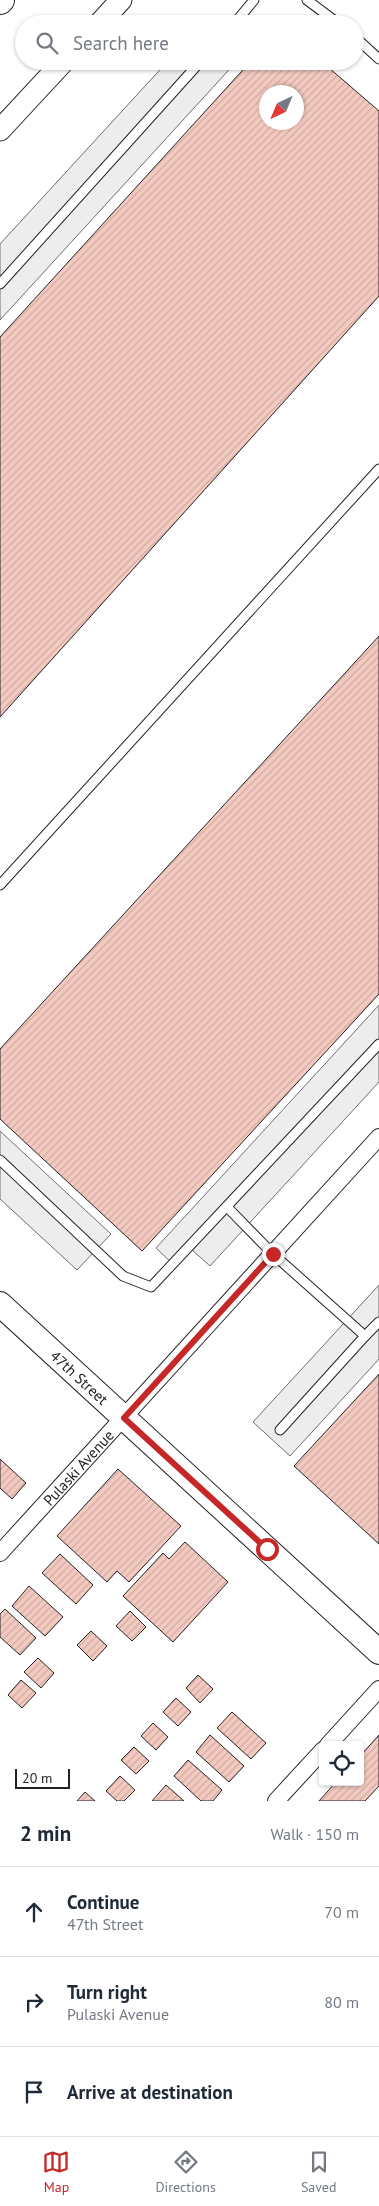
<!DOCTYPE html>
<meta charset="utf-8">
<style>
:root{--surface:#fff;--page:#f2f2f3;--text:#1f2937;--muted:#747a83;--line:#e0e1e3;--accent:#c62828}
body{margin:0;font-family:"PT Sans",sans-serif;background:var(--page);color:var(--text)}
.controls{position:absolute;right:15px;bottom:15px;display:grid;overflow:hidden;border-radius:5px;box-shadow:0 1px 4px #0004}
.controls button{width:45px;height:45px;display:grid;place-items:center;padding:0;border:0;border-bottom:1px solid var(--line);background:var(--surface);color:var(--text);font:25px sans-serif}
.compass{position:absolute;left:259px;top:85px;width:45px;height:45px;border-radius:50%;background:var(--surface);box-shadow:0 1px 4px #0004;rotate:224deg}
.scale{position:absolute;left:15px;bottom:12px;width:55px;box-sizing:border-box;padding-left:5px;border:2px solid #222;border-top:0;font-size:14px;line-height:18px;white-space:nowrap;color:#222;-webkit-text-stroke:4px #fff;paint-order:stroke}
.stop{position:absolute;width:15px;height:15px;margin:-11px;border:4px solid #c62828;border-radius:50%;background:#fff}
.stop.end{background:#c62828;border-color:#fff;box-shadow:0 1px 5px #0008}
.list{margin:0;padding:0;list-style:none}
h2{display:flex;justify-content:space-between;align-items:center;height:65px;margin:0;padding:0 20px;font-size:21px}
h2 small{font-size:16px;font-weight:400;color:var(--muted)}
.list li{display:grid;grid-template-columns:32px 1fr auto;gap:15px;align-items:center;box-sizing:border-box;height:90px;padding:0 20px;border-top:1px solid var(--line)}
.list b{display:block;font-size:19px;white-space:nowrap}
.list p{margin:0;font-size:16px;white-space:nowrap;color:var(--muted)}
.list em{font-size:16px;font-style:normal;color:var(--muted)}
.icon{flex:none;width:28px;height:28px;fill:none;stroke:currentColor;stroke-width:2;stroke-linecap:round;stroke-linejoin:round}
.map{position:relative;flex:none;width:379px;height:1801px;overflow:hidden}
.search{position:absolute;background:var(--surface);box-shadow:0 1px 4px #0004;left:15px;right:15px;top:15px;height:55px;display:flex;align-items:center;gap:12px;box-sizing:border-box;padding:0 18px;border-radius:28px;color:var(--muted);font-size:19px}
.sheet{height:335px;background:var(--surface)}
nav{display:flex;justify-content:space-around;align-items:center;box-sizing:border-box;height:70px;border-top:1px solid var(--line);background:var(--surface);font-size:14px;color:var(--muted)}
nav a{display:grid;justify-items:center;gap:2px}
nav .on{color:var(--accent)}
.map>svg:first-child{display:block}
.parking{fill:#ededed;stroke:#6f6f6f}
.building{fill:url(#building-hatch);stroke:#222;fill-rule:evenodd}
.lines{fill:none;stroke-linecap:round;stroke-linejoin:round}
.service-casing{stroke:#222;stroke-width:11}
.minor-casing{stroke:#222;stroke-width:18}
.tertiary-casing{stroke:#222;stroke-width:23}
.secondary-casing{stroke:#222;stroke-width:26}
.primary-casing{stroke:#222;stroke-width:28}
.service{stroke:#fff;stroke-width:9}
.minor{stroke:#fff;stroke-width:16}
.tertiary{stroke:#fff;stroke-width:21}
.secondary{stroke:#fff;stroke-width:24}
.primary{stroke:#fff;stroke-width:26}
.route{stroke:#c62828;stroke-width:6}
.labels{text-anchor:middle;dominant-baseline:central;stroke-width:4;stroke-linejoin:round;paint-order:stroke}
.street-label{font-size:15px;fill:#222;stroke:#fff}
</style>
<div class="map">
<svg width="379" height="1801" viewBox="0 0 379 1801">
<defs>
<pattern id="building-hatch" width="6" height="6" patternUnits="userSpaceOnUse" patternTransform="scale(1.25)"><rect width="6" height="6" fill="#f3c9c0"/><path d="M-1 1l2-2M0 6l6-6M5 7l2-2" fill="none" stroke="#d0aca5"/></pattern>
</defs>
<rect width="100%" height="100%" fill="#fff"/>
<g class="parking">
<polygon points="168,61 237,61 0,320 0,244"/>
<polygon points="379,1005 379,1082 210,1266 191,1249 175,1266 156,1248"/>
<polygon points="0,1131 111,1234 77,1270 0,1199"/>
<polygon points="379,1285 379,1359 290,1456 253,1422"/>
</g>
<g class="building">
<path d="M251,61H321L379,111V296L0,717V337ZM266,92H296V122H266Z"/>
<polygon points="379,636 379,994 142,1251 0,1119 0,1049"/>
<polygon points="379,1374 379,1544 294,1466"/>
<polygon points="0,1459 26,1483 12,1499 0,1488"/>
<polygon points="118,1469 181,1526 129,1582 117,1571 107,1582 57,1536"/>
<polygon points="185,1542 228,1582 173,1642 123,1596 163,1553 169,1559"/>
<polygon points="60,1554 93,1585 76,1604 42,1573"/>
<polygon points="29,1586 63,1617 45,1636 12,1606"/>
<polygon points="5,1609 36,1638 20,1655 0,1637 0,1614"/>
<polygon points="130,1611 146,1627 132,1641 116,1626"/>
<polygon points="91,1631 107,1646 93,1661 77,1645"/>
<polygon points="38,1658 54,1673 41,1688 24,1672"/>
<polygon points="198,1675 213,1689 200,1703 186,1688"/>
<polygon points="21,1680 36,1693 22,1708 8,1695"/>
<polygon points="176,1698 191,1712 178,1726 163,1712"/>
<polygon points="232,1712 266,1743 251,1759 217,1728"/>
<polygon points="153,1723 168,1737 156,1750 141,1736"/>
<polygon points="210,1735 244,1766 229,1782 196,1752"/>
<polygon points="379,1735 379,1786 365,1801 319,1801 336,1782 360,1782 360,1756"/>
<polygon points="134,1747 149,1761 136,1774 121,1760"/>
<polygon points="188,1760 222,1790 213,1801 201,1801 174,1776"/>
<polygon points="120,1776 135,1790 124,1801 117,1801 106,1791"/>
<polygon points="166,1785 184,1801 152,1801"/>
<polygon points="85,1792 95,1801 77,1801"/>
</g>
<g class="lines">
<g class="service-casing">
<g id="service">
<polyline points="307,0 339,24"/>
<polyline points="234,24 254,0"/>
<polyline points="355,37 379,59"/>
<polyline points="0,284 201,61"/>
<polyline points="0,885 379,469"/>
<polyline points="0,1160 123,1276 151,1287 379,1044"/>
<polyline points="227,1207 273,1254 365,1336 280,1430"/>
<polyline points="365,1336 379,1322"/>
</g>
</g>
<g class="minor-casing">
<g id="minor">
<path id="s1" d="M0,1553L379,1137"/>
<polyline points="328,1745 379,1689"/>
<polyline points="276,1801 323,1750"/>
</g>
</g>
<g class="tertiary-casing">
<g id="tertiary">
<polyline points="99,24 121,0"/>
<polyline points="0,130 64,61"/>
</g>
</g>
<g class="secondary-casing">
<g id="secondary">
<path id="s2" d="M0,1304L379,1652"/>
</g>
</g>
<g class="primary-casing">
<polyline id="primary" points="0,1 1,0"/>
</g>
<use href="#service" class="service"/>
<use href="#minor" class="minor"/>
<use href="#tertiary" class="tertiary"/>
<use href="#secondary" class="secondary"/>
<use href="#primary" class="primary"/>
</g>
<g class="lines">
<polyline class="route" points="267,1549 124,1418 273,1254"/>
</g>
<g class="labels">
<g class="street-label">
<text stroke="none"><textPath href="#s2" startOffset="108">47th Street</textPath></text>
<text stroke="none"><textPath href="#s1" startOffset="116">Pulaski Avenue</textPath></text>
</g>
</g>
</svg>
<div class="controls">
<button><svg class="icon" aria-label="locate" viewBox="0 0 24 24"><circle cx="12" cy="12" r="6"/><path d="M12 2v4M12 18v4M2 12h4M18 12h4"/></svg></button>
</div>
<svg class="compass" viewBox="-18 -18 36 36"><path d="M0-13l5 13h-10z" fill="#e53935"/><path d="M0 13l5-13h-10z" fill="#747a83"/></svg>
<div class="scale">20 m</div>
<div class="stop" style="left:267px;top:1549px"></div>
<div class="stop end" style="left:273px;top:1254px"></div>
<div class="search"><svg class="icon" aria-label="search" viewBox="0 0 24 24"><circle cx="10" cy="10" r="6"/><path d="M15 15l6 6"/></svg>Search here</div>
</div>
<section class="sheet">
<h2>2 min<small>Walk · 150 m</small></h2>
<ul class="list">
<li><svg class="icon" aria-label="ahead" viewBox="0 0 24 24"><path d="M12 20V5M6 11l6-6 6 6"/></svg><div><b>Continue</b><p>47th Street</p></div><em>70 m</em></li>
<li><svg class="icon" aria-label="right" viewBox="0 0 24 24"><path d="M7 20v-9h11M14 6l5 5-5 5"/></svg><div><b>Turn right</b><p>Pulaski Avenue</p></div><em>80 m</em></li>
<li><svg class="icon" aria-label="arrive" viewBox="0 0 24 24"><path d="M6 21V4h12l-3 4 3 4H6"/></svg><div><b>Arrive at destination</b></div></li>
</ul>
</section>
<nav>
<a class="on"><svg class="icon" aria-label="map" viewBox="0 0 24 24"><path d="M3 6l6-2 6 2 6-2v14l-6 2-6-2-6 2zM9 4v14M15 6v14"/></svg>Map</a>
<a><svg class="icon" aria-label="directions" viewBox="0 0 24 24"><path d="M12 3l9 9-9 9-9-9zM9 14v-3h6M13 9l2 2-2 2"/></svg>Directions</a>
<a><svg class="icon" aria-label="saved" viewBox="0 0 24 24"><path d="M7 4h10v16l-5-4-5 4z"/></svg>Saved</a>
</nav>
